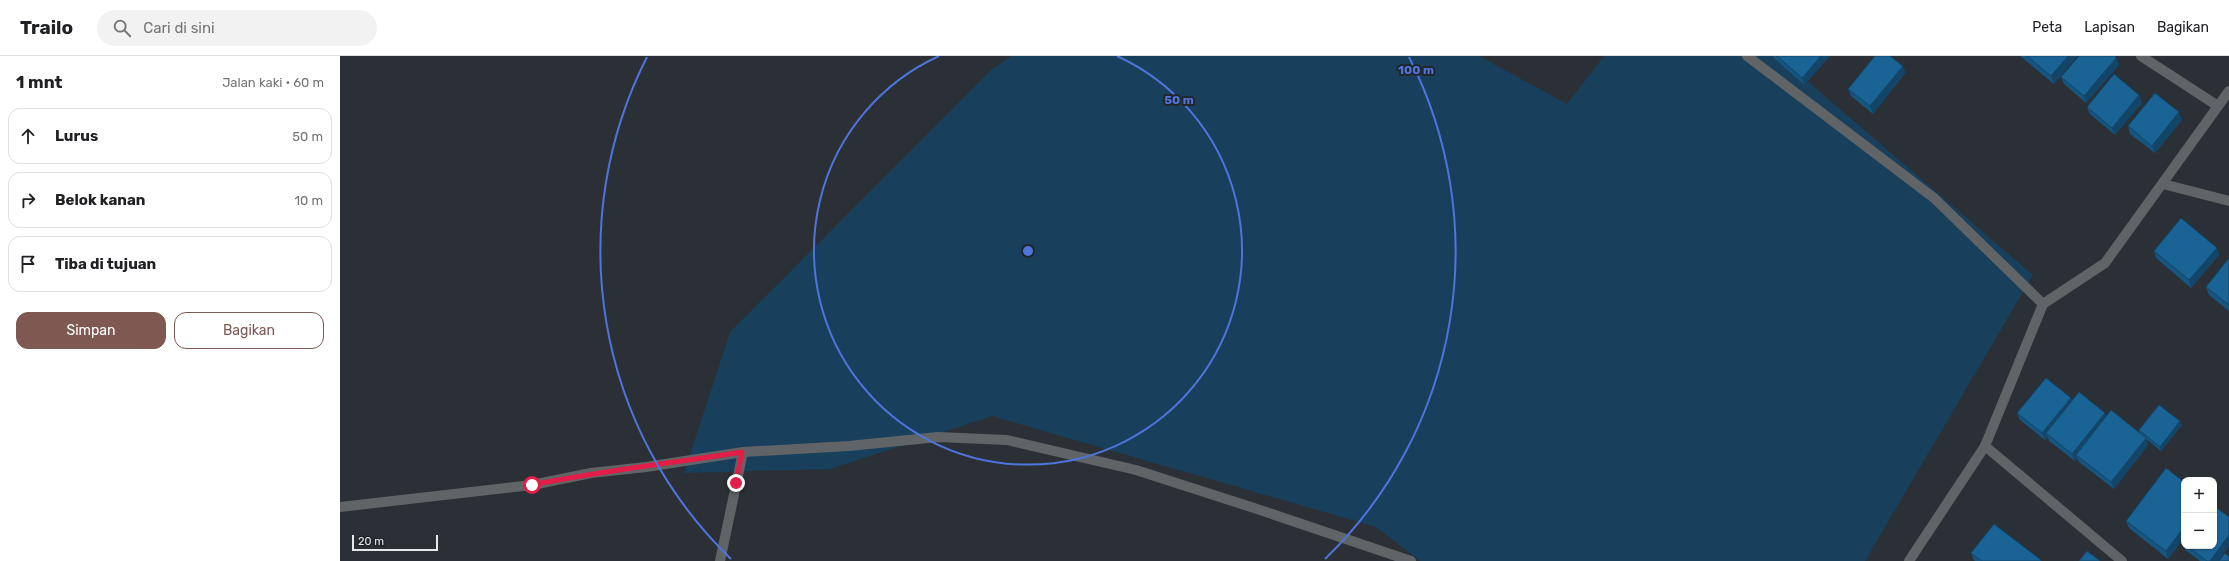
<!DOCTYPE html>
<html lang="id">
<meta charset="utf-8">
<style>
:root{--surface:#fff;--page:#f2f2f2;--text:#202124;--muted:#757577;--line:#e0e0e0;--accent:#7f5951}
body{margin:0;font-family:Rubik,sans-serif;background:var(--page);color:var(--text)}
.controls{position:absolute;right:12px;bottom:12px;display:grid;overflow:hidden;border-radius:8px;box-shadow:0 1px 3px #0004}
.controls button{width:36px;height:36px;display:grid;place-items:center;padding:0;border:0;border-bottom:1px solid var(--line);background:var(--surface);color:var(--text);font:20px sans-serif}
.scale{position:absolute;left:12px;bottom:10px;width:86px;box-sizing:border-box;padding-left:4px;border:2px solid #e5e9ed;border-top:0;font-size:11px;line-height:14px;white-space:nowrap;color:#e5e9ed;-webkit-text-stroke:3px #20262c;paint-order:stroke}
.stop{position:absolute;width:12px;height:12px;margin:-9px;border:3px solid #e11d48;border-radius:50%;background:#fff}
.stop.end{background:#e11d48;border-color:#fff;box-shadow:0 1px 4px #0008}
.list{margin:0;padding:0;list-style:none}
h2{display:flex;justify-content:space-between;align-items:center;height:52px;margin:0;padding:0 16px;font-size:17px}
h2 small{font-size:13px;font-weight:400;color:var(--muted)}
.list li{display:grid;grid-template-columns:26px 1fr auto;gap:12px;align-items:center;box-sizing:border-box;height:56px;margin:0 8px 8px;padding:0 8px;border:1px solid var(--line);border-radius:12px}
.list b{display:block;font-size:15px;white-space:nowrap}
.list em{font-size:13px;font-style:normal;color:var(--muted)}
.actions{display:flex;gap:8px;padding:12px 16px}
.actions a{flex:1;padding:9px 0;border:1px solid var(--accent);border-radius:12px;text-align:center;font-size:14px;color:var(--accent)}
.actions .main{background:var(--accent);color:#fff}
.icon{flex:none;width:22px;height:22px;fill:none;stroke:currentColor;stroke-width:2;stroke-linecap:round;stroke-linejoin:round}
.map{position:relative;flex:none;width:1889px;height:505px;overflow:hidden}
header{display:flex;align-items:center;gap:24px;box-sizing:border-box;height:56px;padding:0 20px;background:var(--surface);border-bottom:1px solid var(--line)}
header strong{font-size:19px}
nav{display:flex;gap:22px;margin-inline-start:auto;font-size:14px}
.search{width:280px;height:36px;background:var(--page);display:flex;align-items:center;gap:10px;box-sizing:border-box;padding:0 14px;border-radius:22px;color:var(--muted);font-size:15px}
main{display:flex}
aside{flex:1;background:var(--surface)}
.map>svg:first-child{display:block}
.green{fill:#183f5b}
.lines{fill:none;stroke-linecap:round;stroke-linejoin:round}
.street{stroke:#616467;stroke-width:10}
.wall{fill:#165580}
.shaded-wall{fill:#124568}
.building{fill:#1a6395;stroke:#124568}
.route{stroke:#e11d48;stroke-width:5}
.ring{fill:none;stroke:#4f75dd;stroke-width:2}
.centre{fill:#4f75dd;stroke:#20262c;stroke-width:2}
.ring-label{font-size:12px;text-anchor:middle;font-weight:bold;fill:#4f75dd;stroke:#20262c;stroke-width:4;stroke-linejoin:round;paint-order:stroke}
</style>
<header>
<strong>Trailo</strong>
<div class="search"><svg class="icon" aria-label="search" viewBox="0 0 24 24"><circle cx="10" cy="10" r="6"/><path d="M15 15l6 6"/></svg>Cari di sini</div>
<nav><a>Peta</a><a>Lapisan</a><a>Bagikan</a></nav>
</header>
<main>
<aside>
<h2>1 mnt<small>Jalan kaki · 60 m</small></h2>
<ul class="list">
<li><svg class="icon" aria-label="ahead" viewBox="0 0 24 24"><path d="M12 20V5M6 11l6-6 6 6"/></svg><div><b>Lurus</b></div><em>50 m</em></li>
<li><svg class="icon" aria-label="right" viewBox="0 0 24 24"><path d="M7 20v-9h11M14 6l5 5-5 5"/></svg><div><b>Belok kanan</b></div><em>10 m</em></li>
<li><svg class="icon" aria-label="arrive" viewBox="0 0 24 24"><path d="M6 21V4h12l-3 4 3 4H6"/></svg><div><b>Tiba di tujuan</b></div></li>
</ul>
<div class="actions"><a class="main">Simpan</a><a>Bagikan</a></div>
</aside>
<div class="map">
<svg width="1889" height="505" viewBox="0 0 1889 505">
<rect width="100%" height="100%" fill="#2a3036"/>
<polygon class="green" points="671,0 1139,0 1227,48 1264,0 1438,0 1693,219 1525,505 1080,505 1036,471 652,360 490,413 344,417 390,276 651,14"/>
<g class="lines">
<g class="street">
<polyline points="1407,0 1594,142 1703,248"/>
<polyline points="1801,0 1878,50"/>
<polyline points="1823,128 1889,145"/>
<polyline points="1645,390 1703,248 1765,207 1889,35"/>
<polyline points="0,451 192,429 251,417 306,411 403,396 509,390 598,381 667,384 796,414 914,452 1071,505"/>
<polyline points="380,505 403,396"/>
<polyline points="1569,505 1645,390 1782,505"/>
</g>
</g>
<g class="wall">
<polygon points="1433,0 1490,0 1464,29 1434,2"/>
<polygon points="1680,0 1737,0 1714,28"/>
<polygon points="1776,2 1779,9 1746,47 1724,28 1721,21"/>
<polygon points="1563,10 1565,17 1533,58 1511,40 1508,33"/>
<polygon points="1799,39 1802,47 1775,79 1750,58 1747,51"/>
<polygon points="1842,64 1815,97 1790,78 1788,70"/>
<polygon points="1877,192 1879,199 1851,232 1816,202 1814,195"/>
<polygon points="1889,202 1889,255 1869,239 1866,231"/>
<polygon points="1732,345 1799,377 1799,374 1842,369 1821,395 1806,383 1808,389 1774,433 1739,406 1737,402 1735,405 1709,385 1708,381 1705,384 1680,364 1677,357"/>
<polygon points="1844,426 1844,482 1828,503 1789,472 1786,465"/>
<polygon points="1889,461 1889,490 1878,505 1860,505 1845,494 1843,487 1844,485 1844,490 1874,490"/>
<polygon points="1631,497 1702,505 1635,505 1634,504"/>
</g>
<g class="shaded-wall">
<polygon points="1481,0 1490,0 1464,29 1462,22"/>
<polygon points="1728,0 1737,0 1714,28 1711,20"/>
<polygon points="1776,2 1779,9 1746,47 1744,40"/>
<polygon points="1563,10 1565,17 1533,58 1530,50"/>
<polygon points="1799,39 1802,47 1775,79 1772,72"/>
<polygon points="1839,56 1842,64 1815,97 1812,90"/>
<polygon points="1877,192 1879,199 1851,232 1849,224"/>
<polygon points="1731,342 1734,349 1706,377 1708,381 1705,384 1702,377"/>
<polygon points="1765,357 1767,365 1736,399 1737,402 1735,405 1732,398"/>
<polygon points="1840,365 1842,369 1821,395 1820,391"/>
<polygon points="1806,382 1808,389 1774,433 1771,426"/>
<polygon points="1844,471 1844,482 1828,503 1826,495"/>
<polygon points="1889,479 1889,490 1878,505 1870,505"/>
</g>
<g class="building">
<polygon points="1437,0 1481,0 1462,22"/>
<polygon points="1535,0 1550,0 1563,10 1530,50 1508,33"/>
<polygon points="1687,0 1728,0 1711,20"/>
<polygon points="1739,0 1775,0 1776,2 1744,40 1721,21"/>
<polygon points="1774,18 1799,39 1772,72 1747,51"/>
<polygon points="1815,37 1839,56 1812,90 1788,70"/>
<polygon points="1841,162 1877,192 1849,224 1814,195"/>
<polygon points="1889,202 1889,249 1866,231"/>
<polygon points="1706,322 1731,342 1702,377 1677,357"/>
<polygon points="1739,336 1765,357 1732,398 1706,377"/>
<polygon points="1819,349 1840,365 1820,391 1799,374"/>
<polygon points="1771,354 1806,382 1771,426 1736,399"/>
<polygon points="1826,412 1844,426 1844,471 1826,495 1786,465"/>
<polygon points="1874,450 1889,461 1889,479 1870,505 1867,505 1847,490 1874,490"/>
<polygon points="1654,468 1701,504 1701,505 1642,505 1631,497"/>
<polygon points="1747,495 1760,505 1739,505"/>
<polygon points="1885,497 1889,501 1889,505 1879,505"/>
</g>
<g class="lines">
<path class="route" d="M192,429C261,415 332,407 402,396L396,427"/>
</g>
<g class="ring">
<path d="M777 0A214 214 0 1 1 599 0"/>
<path d="M391 503A428 428 0 0 1 307 1M1069 1A428 428 0 0 1 985 503"/>
</g>
<circle cx="688" cy="195" r="6" class="centre"/>
<g class="ring-label">
<text x="1076" y="18">100 m</text>
<text x="839" y="48">50 m</text>
</g>
</svg>
<div class="controls">
<button>+</button>
<button>−</button>
</div>
<div class="scale">20 m</div>
<div class="stop" style="left:192px;top:429px"></div>
<div class="stop end" style="left:396px;top:427px"></div>
</div>
</main>
